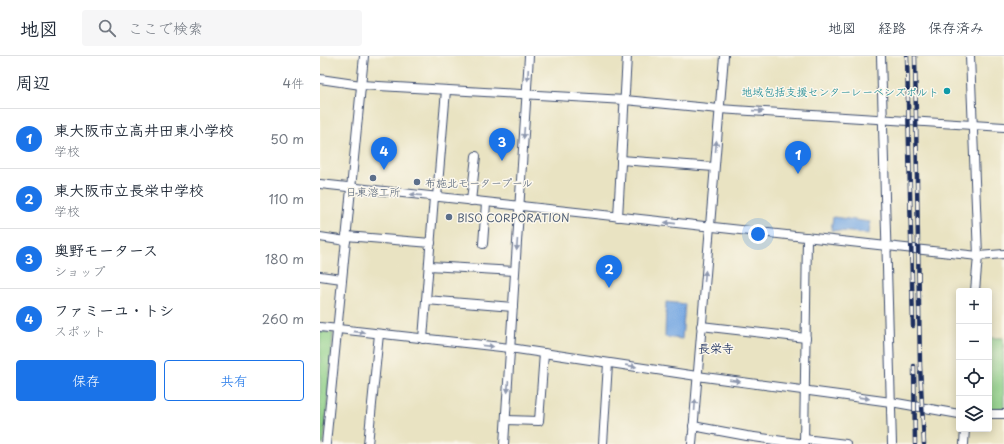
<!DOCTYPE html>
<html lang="ja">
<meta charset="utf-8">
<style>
:root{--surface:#fff;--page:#f6f6f7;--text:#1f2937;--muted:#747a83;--line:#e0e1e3;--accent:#1a73e8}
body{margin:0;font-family:"Playpen Sans","Klee One",sans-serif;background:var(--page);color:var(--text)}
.controls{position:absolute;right:12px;bottom:12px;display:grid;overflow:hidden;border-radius:4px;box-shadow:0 2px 10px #0003}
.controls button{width:36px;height:36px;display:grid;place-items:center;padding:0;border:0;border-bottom:1px solid var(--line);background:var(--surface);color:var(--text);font:20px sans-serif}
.you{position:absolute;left:438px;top:178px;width:14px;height:14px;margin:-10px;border:3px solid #fff;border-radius:50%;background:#1a73e8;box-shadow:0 0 0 6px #1a73e833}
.badge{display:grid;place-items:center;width:26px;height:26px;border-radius:50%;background:var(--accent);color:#fff;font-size:13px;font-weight:700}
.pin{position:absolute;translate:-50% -33px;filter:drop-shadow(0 1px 2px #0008)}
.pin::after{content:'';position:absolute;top:21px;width:14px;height:12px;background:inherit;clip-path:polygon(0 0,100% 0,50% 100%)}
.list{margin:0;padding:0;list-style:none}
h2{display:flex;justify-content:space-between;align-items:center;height:52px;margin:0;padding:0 16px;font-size:17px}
h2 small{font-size:13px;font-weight:400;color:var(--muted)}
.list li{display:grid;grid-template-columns:26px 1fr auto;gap:12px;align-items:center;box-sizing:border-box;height:60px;padding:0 16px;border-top:1px solid var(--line)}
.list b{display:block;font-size:15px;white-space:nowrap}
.list p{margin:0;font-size:13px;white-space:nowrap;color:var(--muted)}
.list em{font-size:13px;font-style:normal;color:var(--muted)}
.actions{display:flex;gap:8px;padding:12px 16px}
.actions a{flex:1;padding:9px 0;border:1px solid var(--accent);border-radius:4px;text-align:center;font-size:14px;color:var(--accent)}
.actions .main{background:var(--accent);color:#fff}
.icon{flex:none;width:22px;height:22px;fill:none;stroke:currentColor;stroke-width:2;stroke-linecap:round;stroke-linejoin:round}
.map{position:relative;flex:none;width:684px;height:388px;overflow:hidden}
header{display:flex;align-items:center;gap:24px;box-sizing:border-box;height:56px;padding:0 20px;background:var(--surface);border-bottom:1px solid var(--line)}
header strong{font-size:19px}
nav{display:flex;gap:22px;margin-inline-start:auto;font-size:14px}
.search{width:280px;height:36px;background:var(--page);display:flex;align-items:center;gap:10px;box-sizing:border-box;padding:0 14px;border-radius:4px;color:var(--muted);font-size:15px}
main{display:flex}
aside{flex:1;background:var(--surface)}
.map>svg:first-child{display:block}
.green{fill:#8ecf87;stroke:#547f72}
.water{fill:#77a8e2;stroke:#496ca0}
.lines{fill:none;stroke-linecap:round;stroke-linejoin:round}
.minor-casing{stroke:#3a4a6d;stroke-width:10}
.minor{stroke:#fff;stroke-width:8}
.rail-casing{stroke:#1b2f5e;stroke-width:4.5}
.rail{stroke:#fbf7ec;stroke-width:3;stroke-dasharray:9;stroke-linecap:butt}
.oneway{fill:#8d97ae}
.culture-dot{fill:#0f9aa8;stroke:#fbf7ec;stroke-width:1.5}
.service-dot{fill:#5c6f8a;stroke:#fbf7ec;stroke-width:1.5}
.labels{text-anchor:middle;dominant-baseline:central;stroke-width:3;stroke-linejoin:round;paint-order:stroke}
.culture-label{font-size:11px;fill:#0d838f;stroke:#fbf7ec;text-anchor:end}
.service-label{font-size:11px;fill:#4e5e75;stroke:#fbf7ec;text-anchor:start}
.neighbourhood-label{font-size:12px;font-weight:bold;fill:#1b2f5e;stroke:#fbf7ec}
</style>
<header>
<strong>地図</strong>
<div class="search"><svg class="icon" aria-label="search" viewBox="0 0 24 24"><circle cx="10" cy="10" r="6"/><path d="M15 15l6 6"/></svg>ここで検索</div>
<nav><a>地図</a><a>経路</a><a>保存済み</a></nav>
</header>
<main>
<aside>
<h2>周辺<small>4件</small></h2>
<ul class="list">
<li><span class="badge">1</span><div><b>東大阪市立高井田東小学校</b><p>学校</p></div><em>50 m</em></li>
<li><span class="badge">2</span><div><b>東大阪市立長栄中学校</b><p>学校</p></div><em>110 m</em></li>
<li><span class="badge">3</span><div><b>奥野モータース</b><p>ショップ</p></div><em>180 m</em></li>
<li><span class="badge">4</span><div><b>ファミーユ・トシ</b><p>スポット</p></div><em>260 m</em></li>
</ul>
<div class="actions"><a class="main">保存</a><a>共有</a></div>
</aside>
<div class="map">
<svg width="684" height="388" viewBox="0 0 684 388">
<rect width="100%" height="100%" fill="#fbf7ec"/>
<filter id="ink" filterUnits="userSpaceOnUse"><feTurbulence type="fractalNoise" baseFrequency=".025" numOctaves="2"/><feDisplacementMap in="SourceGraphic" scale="8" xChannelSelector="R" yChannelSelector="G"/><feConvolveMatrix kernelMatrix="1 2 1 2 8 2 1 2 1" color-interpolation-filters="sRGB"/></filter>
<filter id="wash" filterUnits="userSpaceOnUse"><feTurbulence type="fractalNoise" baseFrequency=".012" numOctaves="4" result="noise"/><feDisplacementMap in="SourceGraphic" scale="16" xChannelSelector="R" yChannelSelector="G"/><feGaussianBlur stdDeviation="0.9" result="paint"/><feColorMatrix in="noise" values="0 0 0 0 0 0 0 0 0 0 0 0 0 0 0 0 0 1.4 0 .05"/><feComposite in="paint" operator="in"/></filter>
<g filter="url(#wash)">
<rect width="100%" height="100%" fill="#e9e3c2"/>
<g class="green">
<polygon points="0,275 13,277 4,388 0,388"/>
<polygon points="669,282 683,282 684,352 669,353"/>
</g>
<g class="water">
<polygon points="513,161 550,166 549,178 511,174"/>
<polygon points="346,246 365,248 362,283 345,281"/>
</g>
</g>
<g filter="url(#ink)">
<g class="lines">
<g class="minor-casing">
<g id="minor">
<polyline points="561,0 572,388"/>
<polyline points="650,0 658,200 655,235"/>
<polyline points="0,23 41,29 305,44 399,53 684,71"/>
<polyline points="301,104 394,111"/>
<polyline points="0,128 658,200 684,198"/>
<polyline points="117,141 126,34"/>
<polyline points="151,145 156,100"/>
<polyline points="298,161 307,0"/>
<polyline points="26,180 111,187"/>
<polyline points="0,181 26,185"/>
<polyline points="163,188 166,147"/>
<polyline points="109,210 195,215"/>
<polyline points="0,220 22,223"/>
<polyline points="106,244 193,251"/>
<polyline points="381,270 486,282"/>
<polyline points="0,271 190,292 377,320 571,346 639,358"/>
<polyline points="103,283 114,141"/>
<polyline points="669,358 684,358"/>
<polyline points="186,364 219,365 224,297"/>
<polyline points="373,370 427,380 484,388"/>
<polyline points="484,383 526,388"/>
<polyline points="6,388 44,0"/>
<polyline points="48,388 59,278"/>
<polyline points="184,388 209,0"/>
<polyline points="283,388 288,307"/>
<polyline points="372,388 404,0"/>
<polyline points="484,388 487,181"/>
<polyline points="644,388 645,373"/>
</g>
</g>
<use href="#minor" class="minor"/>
<g class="rail-casing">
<g id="rail">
<polyline points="587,0 593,270"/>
<polyline points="595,0 600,310 604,388"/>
<polyline points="594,310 595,388"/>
</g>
</g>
<use href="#rail" class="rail"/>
</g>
<defs><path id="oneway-solid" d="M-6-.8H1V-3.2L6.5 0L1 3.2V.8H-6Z"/></defs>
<g class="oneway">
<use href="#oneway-solid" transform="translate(208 19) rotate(93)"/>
<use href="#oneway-solid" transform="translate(438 55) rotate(4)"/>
<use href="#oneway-solid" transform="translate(204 77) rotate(94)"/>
<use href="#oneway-solid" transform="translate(396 90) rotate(-85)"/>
<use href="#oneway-solid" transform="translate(96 139) rotate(-174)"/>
<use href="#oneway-solid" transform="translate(350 167) rotate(-174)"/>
<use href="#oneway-solid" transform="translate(197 189) rotate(94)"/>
<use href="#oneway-solid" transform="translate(385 220) rotate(-85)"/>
<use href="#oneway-solid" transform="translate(39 276) rotate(6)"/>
<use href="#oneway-solid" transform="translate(168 290) rotate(6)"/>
<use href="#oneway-solid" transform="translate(311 310) rotate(8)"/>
<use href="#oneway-solid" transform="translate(415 325) rotate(8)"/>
<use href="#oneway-solid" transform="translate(188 331) rotate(94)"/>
<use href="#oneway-solid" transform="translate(544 342) rotate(8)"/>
<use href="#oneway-solid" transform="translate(375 349) rotate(-86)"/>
</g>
</g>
<circle class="culture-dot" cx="627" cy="35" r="4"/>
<g class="service-dot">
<circle cx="53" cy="122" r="4"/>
<circle cx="97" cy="126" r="4"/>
<circle cx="129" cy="161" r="4"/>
</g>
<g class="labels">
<g class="culture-label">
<text x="619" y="35">地域包括支援センターレーベンズポルト</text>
</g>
<g class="service-label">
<text x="105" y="126">布施北モータープール</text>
<text x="53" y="135" text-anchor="middle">日東溶工所</text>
<text x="137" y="161">BISO CORPORATION</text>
</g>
<g class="neighbourhood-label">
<text x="396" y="292">長栄寺</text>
</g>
</g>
</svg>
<div class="controls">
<button>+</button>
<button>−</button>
<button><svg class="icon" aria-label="locate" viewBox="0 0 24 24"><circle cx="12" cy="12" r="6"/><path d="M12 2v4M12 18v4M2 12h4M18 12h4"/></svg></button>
<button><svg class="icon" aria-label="layers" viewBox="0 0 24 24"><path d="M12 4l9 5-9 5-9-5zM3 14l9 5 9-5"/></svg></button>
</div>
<div class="you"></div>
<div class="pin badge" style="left:478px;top:118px">1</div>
<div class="pin badge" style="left:289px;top:232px">2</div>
<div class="pin badge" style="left:182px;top:105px">3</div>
<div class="pin badge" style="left:64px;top:114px">4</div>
</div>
</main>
